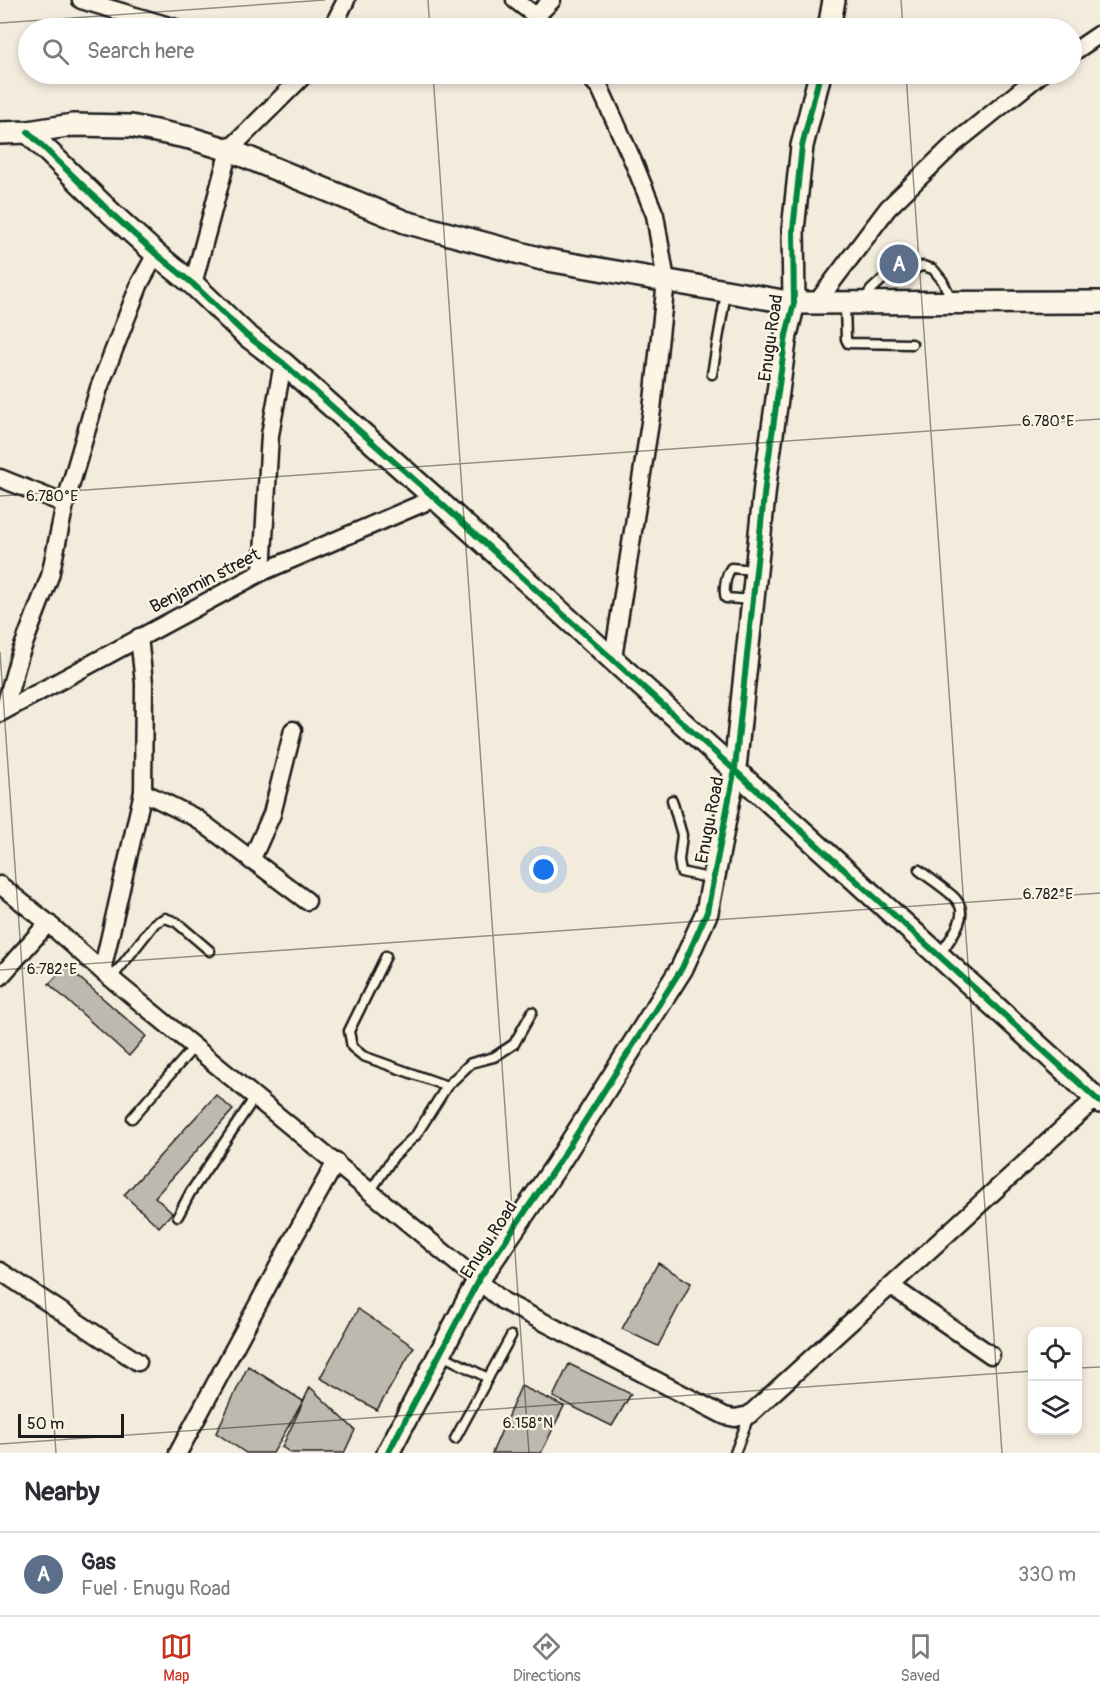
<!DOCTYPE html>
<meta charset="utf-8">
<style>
:root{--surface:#fff;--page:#f2f2f3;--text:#2b2b33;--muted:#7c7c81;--line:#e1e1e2;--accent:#c8321e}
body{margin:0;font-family:Pangolin,sans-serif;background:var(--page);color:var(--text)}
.controls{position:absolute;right:18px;bottom:18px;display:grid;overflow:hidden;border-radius:12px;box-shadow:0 3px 9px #0003}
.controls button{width:54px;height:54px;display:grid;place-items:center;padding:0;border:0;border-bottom:2px solid var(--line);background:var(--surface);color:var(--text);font:30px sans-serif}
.scale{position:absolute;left:18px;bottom:15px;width:106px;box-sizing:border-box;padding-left:6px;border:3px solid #1c1c1c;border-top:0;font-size:16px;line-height:21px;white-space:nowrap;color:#1c1c1c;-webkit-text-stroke:4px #fcf5e5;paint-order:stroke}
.you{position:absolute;left:544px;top:870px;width:21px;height:21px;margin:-15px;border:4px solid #fff;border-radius:50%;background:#1a73e8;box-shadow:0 0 0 9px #1a73e833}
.badge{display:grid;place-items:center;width:39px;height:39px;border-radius:50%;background:var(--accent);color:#fff;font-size:20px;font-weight:700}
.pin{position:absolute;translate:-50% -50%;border:3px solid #fff;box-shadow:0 2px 6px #0006}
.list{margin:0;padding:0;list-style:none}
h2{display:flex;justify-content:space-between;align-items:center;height:78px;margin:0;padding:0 24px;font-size:26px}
h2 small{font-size:20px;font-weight:400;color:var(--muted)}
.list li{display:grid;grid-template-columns:39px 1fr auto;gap:18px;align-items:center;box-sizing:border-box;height:84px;padding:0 24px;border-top:2px solid var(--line)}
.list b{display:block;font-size:22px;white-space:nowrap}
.list p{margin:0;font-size:20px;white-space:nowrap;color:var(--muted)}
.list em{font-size:20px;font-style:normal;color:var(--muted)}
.icon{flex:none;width:33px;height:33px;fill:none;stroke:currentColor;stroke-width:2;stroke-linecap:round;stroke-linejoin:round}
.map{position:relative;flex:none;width:1100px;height:1453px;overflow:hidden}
.search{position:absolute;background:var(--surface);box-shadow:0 3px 9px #0003;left:18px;right:18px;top:18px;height:66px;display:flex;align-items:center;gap:15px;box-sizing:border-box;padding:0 21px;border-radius:33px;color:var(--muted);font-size:22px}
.sheet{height:162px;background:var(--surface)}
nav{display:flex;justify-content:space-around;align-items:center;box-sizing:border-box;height:84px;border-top:2px solid var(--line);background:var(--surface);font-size:16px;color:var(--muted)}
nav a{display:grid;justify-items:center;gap:3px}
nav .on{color:var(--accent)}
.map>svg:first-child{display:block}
.building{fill:#beb9ae;stroke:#1c1c1c;stroke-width:1.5}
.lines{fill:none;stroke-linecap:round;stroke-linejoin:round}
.service-casing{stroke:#1c1c1c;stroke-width:13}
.minor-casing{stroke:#1c1c1c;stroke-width:21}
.tertiary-casing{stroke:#1c1c1c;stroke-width:26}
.service{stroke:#fcf5e5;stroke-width:8}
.minor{stroke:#fcf5e5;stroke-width:16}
.tertiary{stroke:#fcf5e5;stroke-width:21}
.cycleway-casing{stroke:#fcf5e5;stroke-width:10}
.cycleway{stroke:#00873e;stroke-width:6}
.ticks{fill:none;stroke:#1c1c1c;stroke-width:1.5;stroke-opacity:0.45}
.labels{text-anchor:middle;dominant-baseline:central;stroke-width:4.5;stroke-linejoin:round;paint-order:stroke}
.street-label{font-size:18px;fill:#1c1c1c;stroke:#fcf5e5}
.ticks-label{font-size:15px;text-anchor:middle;fill:#1c1c1c;stroke:#fcf5e5;stroke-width:4.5;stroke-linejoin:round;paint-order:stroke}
</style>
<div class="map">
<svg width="1100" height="1453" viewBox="0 0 1100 1453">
<rect width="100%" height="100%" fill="#f3ecdd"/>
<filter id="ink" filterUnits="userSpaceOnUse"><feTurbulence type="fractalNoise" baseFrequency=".0167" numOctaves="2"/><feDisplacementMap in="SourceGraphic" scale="12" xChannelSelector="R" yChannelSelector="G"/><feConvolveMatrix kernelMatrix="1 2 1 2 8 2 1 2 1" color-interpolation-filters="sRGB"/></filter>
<g filter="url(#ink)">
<g class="building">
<polygon points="66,966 146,1036 129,1056 49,984"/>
<polygon points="216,1095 233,1110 155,1197 172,1213 159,1227 124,1195"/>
<polygon points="658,1263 691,1283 658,1346 622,1329"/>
<polygon points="358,1309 414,1347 377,1410 320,1378"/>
<polygon points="569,1364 631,1394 612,1426 553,1397"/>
<polygon points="248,1366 303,1401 273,1453 246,1453 216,1433"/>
<polygon points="521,1386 564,1406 541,1453 492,1453"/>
<polygon points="310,1387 355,1430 344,1453 291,1453 282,1447"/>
</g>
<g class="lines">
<g class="service-casing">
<g id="service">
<polyline points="863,301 871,290 884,278 923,266 933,269 942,280 952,300"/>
<polyline points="845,304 846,339 848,343 912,344"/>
<polyline points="712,374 726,293"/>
<path d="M753,600L726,598C723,590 726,575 731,568L755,570"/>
<polyline points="672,800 682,835 679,860 681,872 713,879"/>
<path d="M919,870C963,904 977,903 940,954"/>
<polyline points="386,956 349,1031 352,1047 363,1056 447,1086"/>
<polyline points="111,979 155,923 165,918 176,922 210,951"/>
<polyline points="132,1118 194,1047"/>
<polyline points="371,1190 394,1156 416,1135 447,1086 471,1063 494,1057 514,1044 532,1012"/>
<polyline points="178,1216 190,1193 255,1097"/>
<polyline points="440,1354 488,1378 511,1336"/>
<polyline points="455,1439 488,1378"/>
<polyline points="735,1453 749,1416"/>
</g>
</g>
<g class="minor-casing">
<g id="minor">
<polyline points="81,0 176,28"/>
<polyline points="515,0 536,16 546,28"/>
<polyline points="536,16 552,0"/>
<polyline points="332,28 346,0"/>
<polyline points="1072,53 1100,34"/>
<polyline points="587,74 600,88 633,161 655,215 666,281 652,410 613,658"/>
<polyline points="193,284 229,150 305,74"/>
<polyline points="817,302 888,208 954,144 1041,74"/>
<polyline points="0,478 65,504"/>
<polyline points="262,572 270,435 283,363"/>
<polyline points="4,710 19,657 50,576 65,504 99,388 140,283 156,254"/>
<polyline points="0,713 262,572 435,498"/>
<polyline points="143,792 196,818 307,901"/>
<polyline points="251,861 272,814 293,730"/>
<polyline points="0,885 48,923 102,971 503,1301 725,1416 735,1418 749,1415 1095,1099"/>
<polyline points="102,971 143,792 144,683 139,637"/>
<polyline points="0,977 48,923"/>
<polyline points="0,1271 138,1362"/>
<polyline points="891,1286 991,1355"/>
<polyline points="178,1453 294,1237 336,1162"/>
</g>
</g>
<g class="tertiary-casing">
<g id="tertiary">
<polyline points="829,28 834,0"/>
<polyline points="28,132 112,214 156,254 193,284 245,334 283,363 435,498 1100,1102"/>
<polyline points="0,133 28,132 73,125 131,126 190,138 229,150 405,222 542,259 794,303 1100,302"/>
<polyline points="388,1453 479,1279 557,1165 682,968 707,912 735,768 766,477 786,335 794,303 793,230 802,146 820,74"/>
</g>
</g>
<use href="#service" class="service"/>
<use href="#minor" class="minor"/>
<use href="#tertiary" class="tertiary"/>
<g class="cycleway-casing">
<g id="cycleway">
<polyline points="28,132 112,214 156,254 193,284 245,334 283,363 435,498 1100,1102"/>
<polyline points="388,1453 479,1279 557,1165 682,968 707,912 735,768 766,477 786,335 794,303 793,230 802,146 820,74"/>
</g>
</g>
<use href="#cycleway" class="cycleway"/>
</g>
</g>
<path class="ticks" d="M428,0L430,28M901,0L903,28M0,23L325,0M433,74L529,1453M906,74L1002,1453M0,496L1100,419M0,652L56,1453M0,970L1100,893M1078,1368L1100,1367M0,1444L1032,1371"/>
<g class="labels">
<g class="street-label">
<text transform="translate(771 338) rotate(-82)">Enugu Road</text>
<text transform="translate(205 581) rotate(-27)">Benjamin street</text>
<text transform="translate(710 820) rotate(-79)">Enugu Road</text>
<text transform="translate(489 1240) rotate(-57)">Enugu Road</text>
</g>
</g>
<g class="ticks-label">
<text x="1048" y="426">6.780°E</text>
<text x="52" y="501">6.780°E</text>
<text x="1048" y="899">6.782°E</text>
<text x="52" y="974">6.782°E</text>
<text x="528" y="1428">6.158°N</text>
</g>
</svg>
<div class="controls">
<button><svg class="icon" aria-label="locate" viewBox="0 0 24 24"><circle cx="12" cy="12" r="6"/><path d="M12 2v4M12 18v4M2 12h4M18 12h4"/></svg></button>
<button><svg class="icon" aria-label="layers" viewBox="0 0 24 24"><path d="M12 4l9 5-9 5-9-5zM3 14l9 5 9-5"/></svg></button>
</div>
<div class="scale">50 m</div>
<div class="you"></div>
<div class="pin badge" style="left:899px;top:264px;background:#5c6f8a">A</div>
<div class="search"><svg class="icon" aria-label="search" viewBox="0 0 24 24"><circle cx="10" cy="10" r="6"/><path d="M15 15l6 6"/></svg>Search here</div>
</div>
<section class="sheet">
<h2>Nearby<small></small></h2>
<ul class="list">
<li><span class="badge" style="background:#5c6f8a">A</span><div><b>Gas</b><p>Fuel · Enugu Road</p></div><em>330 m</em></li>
</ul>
</section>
<nav>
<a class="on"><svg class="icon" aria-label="map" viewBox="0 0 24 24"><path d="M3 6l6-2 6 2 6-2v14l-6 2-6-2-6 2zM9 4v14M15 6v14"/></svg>Map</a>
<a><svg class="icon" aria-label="directions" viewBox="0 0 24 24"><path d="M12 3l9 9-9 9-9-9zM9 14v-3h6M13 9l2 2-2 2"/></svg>Directions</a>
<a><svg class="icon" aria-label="saved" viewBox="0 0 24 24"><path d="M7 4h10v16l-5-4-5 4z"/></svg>Saved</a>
</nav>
